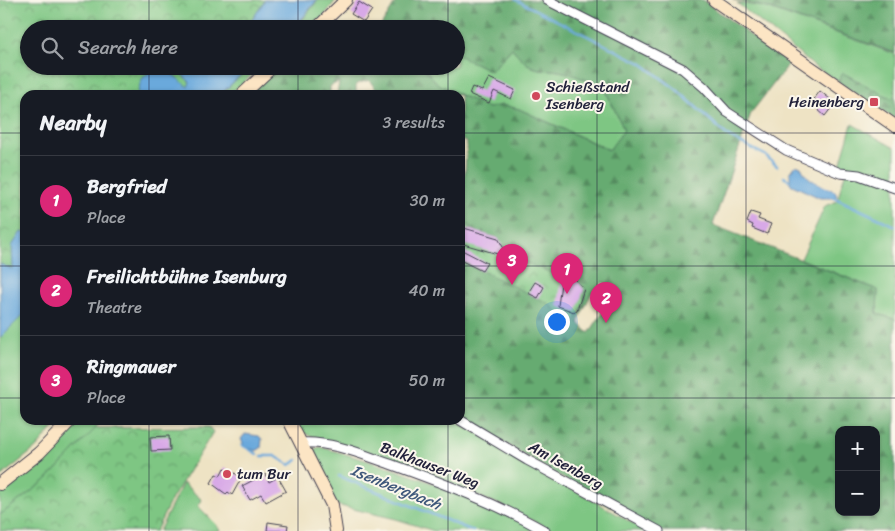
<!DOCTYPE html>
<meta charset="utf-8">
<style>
:root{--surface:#171b24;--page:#20242c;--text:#f1f3f6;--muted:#9ea1a6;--line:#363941;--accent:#db2777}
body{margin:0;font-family:Sriracha,sans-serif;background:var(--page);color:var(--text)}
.controls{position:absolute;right:15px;bottom:15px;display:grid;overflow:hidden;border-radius:10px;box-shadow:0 1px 4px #0004}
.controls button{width:45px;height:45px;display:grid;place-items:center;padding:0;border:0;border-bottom:1px solid var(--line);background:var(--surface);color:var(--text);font:25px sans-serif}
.you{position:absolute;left:556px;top:321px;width:18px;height:18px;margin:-12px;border:4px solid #fff;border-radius:50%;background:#1a73e8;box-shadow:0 0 0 8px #1a73e833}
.badge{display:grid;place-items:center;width:32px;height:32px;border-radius:50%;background:var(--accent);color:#fff;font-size:16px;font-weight:700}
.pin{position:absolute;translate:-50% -41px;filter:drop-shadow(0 1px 2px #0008)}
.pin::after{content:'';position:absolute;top:26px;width:18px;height:15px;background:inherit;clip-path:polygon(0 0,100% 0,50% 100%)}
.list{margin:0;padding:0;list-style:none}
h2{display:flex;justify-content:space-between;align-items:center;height:65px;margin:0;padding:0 20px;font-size:21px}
h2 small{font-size:16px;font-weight:400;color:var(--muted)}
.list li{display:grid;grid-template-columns:32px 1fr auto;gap:15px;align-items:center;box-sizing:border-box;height:90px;padding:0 20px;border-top:1px solid var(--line)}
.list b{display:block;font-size:19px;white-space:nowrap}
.list p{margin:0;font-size:16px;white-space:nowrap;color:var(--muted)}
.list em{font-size:16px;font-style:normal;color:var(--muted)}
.icon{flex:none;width:28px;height:28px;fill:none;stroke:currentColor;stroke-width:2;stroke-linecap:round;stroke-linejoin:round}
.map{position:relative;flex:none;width:895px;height:531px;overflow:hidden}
.search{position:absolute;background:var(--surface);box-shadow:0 1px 4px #0004;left:20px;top:20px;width:445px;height:55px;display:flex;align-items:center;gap:12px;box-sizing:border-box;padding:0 18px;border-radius:28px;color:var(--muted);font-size:19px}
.panel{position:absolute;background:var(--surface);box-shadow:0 1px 4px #0004;left:20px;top:90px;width:445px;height:335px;border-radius:15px}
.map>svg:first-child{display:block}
.grass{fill:#7ec683;stroke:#50745f}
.forest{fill:url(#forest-firs);stroke:#446656;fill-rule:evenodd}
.park{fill:url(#park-crowns);stroke:#50745f}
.water{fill:#6aa9dc;stroke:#46668c}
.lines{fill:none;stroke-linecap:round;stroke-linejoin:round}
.stream{stroke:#6aa9dc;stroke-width:2.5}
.building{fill:#d8a9e7}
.street-casing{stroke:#413f50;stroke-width:11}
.secondary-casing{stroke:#413f50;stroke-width:14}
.street{stroke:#fff;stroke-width:9}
.secondary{stroke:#fce5c4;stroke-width:12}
.grid{fill:none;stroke:#22223b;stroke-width:1;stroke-opacity:0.55}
.poi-dot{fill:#d1495b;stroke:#fbf7ec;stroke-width:2}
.labels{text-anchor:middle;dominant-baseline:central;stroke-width:4;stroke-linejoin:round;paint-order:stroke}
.poi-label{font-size:15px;fill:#22223b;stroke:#fbf7ec;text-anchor:start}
.street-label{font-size:15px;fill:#22223b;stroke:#fbf7ec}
.water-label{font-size:16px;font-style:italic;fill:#3f587b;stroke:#fbf7ec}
</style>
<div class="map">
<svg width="895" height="531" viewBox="0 0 895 531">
<defs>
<pattern id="forest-firs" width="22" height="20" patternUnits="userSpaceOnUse" patternTransform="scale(1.25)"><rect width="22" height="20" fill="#66ab71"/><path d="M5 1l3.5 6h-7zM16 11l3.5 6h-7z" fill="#548b5e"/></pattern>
<pattern id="park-crowns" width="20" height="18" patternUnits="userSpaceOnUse" patternTransform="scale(1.25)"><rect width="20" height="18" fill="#7ec683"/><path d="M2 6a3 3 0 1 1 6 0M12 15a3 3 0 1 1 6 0" fill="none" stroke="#67a06c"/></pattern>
</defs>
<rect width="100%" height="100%" fill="#fbf7ec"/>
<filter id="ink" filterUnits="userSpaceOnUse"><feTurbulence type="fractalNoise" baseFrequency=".02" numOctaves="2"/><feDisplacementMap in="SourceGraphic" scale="10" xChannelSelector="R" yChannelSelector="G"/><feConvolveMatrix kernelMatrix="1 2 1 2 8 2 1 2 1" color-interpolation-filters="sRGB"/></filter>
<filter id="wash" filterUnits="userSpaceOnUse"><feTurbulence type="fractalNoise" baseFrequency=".0096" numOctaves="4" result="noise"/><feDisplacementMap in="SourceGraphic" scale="20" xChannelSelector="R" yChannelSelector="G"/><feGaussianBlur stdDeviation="1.12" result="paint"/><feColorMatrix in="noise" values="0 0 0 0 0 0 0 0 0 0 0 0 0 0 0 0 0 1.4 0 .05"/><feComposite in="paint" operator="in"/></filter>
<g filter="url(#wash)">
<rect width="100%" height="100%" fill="#eee3c4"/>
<g class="grass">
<path d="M318,0H336C324,16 316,29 295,29Z"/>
<polygon points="737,3 764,7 895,54 895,98 891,98 844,74 838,81 815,67"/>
<path d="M512,48C537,79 539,64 571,74C582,78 593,83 604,87L624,130L610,150L519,109L502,105L488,108L438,84L422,66H456V54L491,71Z"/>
<polygon points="251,66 262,66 229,95 220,95"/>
<polygon points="852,124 895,148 895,319 877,314 878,290 801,259 825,206 837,201 847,167 840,165"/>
<polygon points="25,313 25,420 54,420 58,423 36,448 0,477 0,338"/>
<polygon points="76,420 99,420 96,428 45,481 0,515 0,494 48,455"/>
<polygon points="293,420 455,420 646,531 554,531 506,507 359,450 308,435 298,430"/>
<path d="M320,447C394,467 472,495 539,531H434L396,519L336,505L314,460L312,450Z"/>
<polygon points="183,483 202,500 198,506 216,524 220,531 159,531"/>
</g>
<g class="forest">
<path d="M397,0H703L789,64L751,113L713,225L878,290L877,314L895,319V531H651L460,417V260L549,303L573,324C589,297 590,295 569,272L563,278L527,264L482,234L465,227L460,219V185L465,172L467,142L460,140V95H380L369,80L356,84V95L345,93L337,95L339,82L330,86V95H248L279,66H422L438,84L488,108L502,105L519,109L609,150L624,130L604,87C593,83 582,78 571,74C539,64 537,79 512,48L491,71L456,54V29H379ZM603,282L617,291L589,333L578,322L591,294ZM839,430H876V512H839Z"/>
<polygon points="733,0 895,0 895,53 765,7"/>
<polygon points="843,73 890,98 895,97 895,119 838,82"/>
</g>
<g class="park">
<polygon points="0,0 272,0 247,29 29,29 29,66 212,66 184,95 25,95 25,258 0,282"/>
<path d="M460,219L465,227L467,225L471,226L470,230L482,234L483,230L484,234L498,238C508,262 541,267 563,278L565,273L569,271C591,296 588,296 573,324L548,303L460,260Z"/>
<polygon points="209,427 213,432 170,502 156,531 0,531 0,515 45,481 96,428"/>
</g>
<g class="water">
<polygon points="265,0 317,0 294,29 246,29"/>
<path d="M180,66H250L220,95H143L138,92C140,84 141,79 147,74C161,60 176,78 188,87L190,82L179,72Z"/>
<path d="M796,165L801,167C807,181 823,186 835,191L837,195L835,198H820L790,184V173Z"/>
<polygon points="21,232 25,233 25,313 0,338 0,264 13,269 12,246"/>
<polygon points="245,434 259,436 262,439 261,448 256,451 244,446 241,439"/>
</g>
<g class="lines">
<g class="stream">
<polyline points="516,0 641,63 676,89 729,137 765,155 777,166"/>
<polyline points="784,177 789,180"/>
<polyline points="835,198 895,226"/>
<polyline points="242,445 257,454"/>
<polyline points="262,456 275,456 290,465 297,460"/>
<polyline points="339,476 473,531"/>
</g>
</g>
<g id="blocks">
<g class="building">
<polygon points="359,2 372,10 364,22 351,14"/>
<polygon points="489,78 515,90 511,99 494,91 489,103 469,94 472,87 482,91"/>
<polygon points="820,91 835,103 825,116 817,109 821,104 814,99"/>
<polygon points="751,212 760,215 758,219 771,224 767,234 752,228 753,225 747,222"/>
<polygon points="464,228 498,238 503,247 501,255 460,243 460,235"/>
<polygon points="460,249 487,263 482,271 460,260"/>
<polygon points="569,272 584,289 577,310 574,312 558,306 561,283"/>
<polygon points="535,282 544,287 538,298 528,293"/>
<polygon points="169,436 170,450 151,451 150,437"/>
<polygon points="224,468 242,477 232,495 228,492 226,494 211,483 216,474 220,476"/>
<polygon points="265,474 269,482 278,477 286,491 266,502 261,494 250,500 242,486"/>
<polygon points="268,522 288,525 287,531 267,531"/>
</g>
</g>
</g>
<g filter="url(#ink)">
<use href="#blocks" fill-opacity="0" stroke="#413f50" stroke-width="1"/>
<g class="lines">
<g class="street-casing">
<g id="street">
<polyline points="547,0 683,69 704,87 727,112 786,150 840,173 859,175 895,188"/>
<polyline points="460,420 527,460 659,531"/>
<path d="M301,443C331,441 361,454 390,464C443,483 496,503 545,531"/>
</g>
</g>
<g class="secondary-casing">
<g id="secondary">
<polyline points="714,0 895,126"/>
<polyline points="316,29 346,0"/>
<polyline points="242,95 273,66"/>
<polyline points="289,420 332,505 336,531"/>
<polyline points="0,484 39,453 71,420"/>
</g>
</g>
<use href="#street" class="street"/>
<use href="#secondary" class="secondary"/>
</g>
</g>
<path class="grid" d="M149,0V29M298,0V29M448,0V29M597,0V531M746,0V531M149,66V95M298,66V95M448,66V95M0,133H25M460,133H895M0,266H25M460,266H895M0,398H25M460,398H895M149,420V531M298,420V531M448,420V531"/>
<g class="poi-dot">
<circle cx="536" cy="96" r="5"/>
<rect x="869" y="97" width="10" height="10" rx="2.5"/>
<circle cx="227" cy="474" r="5"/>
</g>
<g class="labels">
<g class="poi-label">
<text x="546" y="87">Schießstand<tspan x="546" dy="17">Isenberg</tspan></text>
<text x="864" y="102" text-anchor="end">Heinenberg</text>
<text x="237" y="474">tum Bur</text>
</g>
<g class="street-label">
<text transform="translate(430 465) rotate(21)">Balkhauser Weg</text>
<text transform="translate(566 465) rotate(29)">Am Isenberg</text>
</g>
<g class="water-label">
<text transform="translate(396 487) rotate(22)">Isenbergbach</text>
</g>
</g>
</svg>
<div class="controls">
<button>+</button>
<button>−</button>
</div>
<div class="you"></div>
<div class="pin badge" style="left:567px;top:294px">1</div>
<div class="pin badge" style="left:606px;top:323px">2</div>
<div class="pin badge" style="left:512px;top:285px">3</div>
<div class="search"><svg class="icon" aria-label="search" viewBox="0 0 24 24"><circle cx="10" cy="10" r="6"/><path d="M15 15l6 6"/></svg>Search here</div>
<section class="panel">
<h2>Nearby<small>3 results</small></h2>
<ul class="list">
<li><span class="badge">1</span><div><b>Bergfried</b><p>Place</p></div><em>30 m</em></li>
<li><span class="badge">2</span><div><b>Freilichtbühne Isenburg</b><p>Theatre</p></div><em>40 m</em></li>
<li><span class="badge">3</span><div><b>Ringmauer</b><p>Place</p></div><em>50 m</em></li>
</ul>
</section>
</div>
